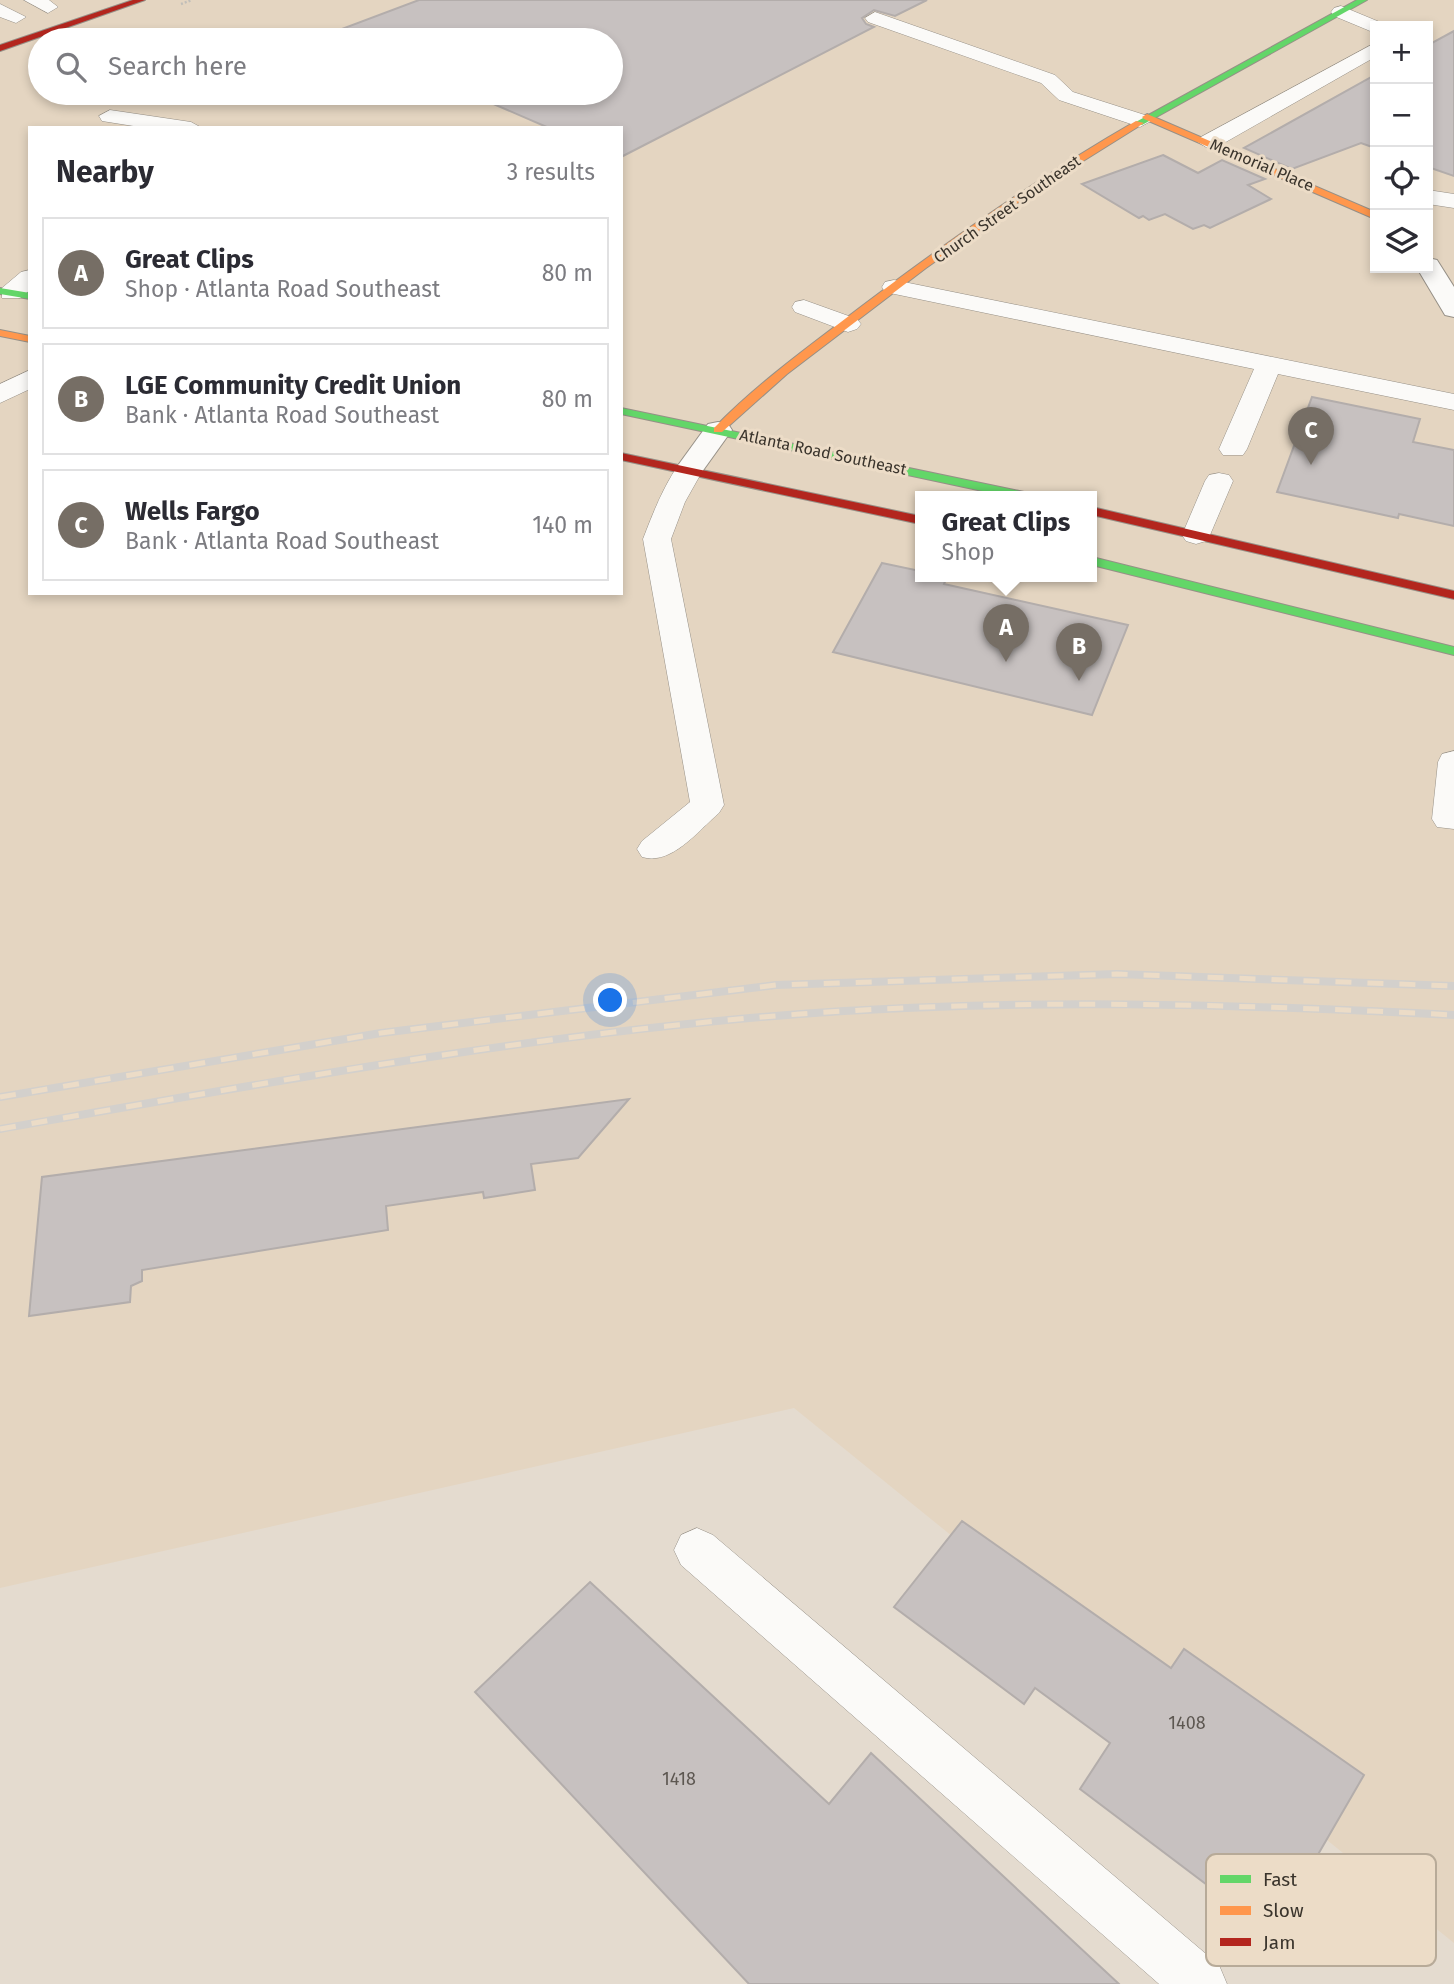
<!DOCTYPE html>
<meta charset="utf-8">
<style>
:root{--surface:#fff;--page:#f2f2f3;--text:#2b2b33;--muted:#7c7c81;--line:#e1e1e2;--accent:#766e65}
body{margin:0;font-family:"Fira Sans",sans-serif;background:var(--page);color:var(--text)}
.controls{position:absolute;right:21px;top:21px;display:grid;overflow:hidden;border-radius:0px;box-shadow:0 4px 10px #0003}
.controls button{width:63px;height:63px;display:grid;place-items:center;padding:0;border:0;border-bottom:2px solid var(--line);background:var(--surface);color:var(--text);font:35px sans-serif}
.you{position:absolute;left:611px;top:1001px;width:24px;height:24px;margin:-18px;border:5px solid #fff;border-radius:50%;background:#1a73e8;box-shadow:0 0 0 10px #1a73e833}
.badge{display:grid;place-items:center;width:46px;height:46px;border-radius:50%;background:var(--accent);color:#fff;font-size:23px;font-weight:700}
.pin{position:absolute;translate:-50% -58px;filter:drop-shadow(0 2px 4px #0008)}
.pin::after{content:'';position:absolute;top:37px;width:24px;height:21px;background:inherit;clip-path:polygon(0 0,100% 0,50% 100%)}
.popup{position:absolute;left:915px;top:491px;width:182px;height:91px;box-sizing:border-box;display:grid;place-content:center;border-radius:0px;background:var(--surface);filter:drop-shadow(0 2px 5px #0005);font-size:23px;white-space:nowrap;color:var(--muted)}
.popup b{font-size:26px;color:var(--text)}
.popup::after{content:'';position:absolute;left:50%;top:100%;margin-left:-14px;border:14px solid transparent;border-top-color:var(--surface)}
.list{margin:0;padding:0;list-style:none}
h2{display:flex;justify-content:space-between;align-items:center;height:91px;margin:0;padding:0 28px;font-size:30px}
h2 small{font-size:23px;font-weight:400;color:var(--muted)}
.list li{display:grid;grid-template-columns:46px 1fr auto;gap:21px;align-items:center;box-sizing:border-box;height:112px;margin:0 14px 14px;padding:0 14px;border:2px solid var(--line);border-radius:0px}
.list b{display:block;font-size:26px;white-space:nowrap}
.list p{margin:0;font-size:23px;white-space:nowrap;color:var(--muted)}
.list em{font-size:23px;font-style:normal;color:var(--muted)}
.icon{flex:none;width:38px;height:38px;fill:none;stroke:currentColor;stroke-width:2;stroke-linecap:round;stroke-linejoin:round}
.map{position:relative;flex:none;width:1454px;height:1984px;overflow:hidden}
.search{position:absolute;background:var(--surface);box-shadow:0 4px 10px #0003;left:28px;top:28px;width:595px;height:77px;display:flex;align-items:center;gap:18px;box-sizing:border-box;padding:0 24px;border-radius:38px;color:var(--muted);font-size:26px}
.panel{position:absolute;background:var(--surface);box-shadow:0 4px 10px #0003;left:28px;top:126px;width:595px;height:469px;border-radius:0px}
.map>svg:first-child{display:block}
.built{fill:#e4d5c1;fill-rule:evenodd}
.building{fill:#c7c1c0;stroke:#b3adab;stroke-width:2}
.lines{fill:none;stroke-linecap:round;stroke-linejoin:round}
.lane-casing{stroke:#969087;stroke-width:1}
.street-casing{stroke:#969087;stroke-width:2}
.fast-casing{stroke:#969087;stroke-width:2}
.slow-casing{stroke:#969087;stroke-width:2}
.jam-casing{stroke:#969087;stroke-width:2}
.path{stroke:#c0beb9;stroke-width:2.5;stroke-dasharray:2 2;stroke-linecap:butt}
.lane{fill:#fbfaf8;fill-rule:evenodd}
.street{fill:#fbfaf8;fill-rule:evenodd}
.fast{fill:#63d668;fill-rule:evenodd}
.slow{fill:#ff974d;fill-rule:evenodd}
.jam{fill:#b3261e;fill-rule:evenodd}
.rail-casing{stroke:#d3d0cc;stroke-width:8}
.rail{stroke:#ecdcc7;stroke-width:5;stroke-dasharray:16;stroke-linecap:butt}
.labels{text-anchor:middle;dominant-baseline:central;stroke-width:6;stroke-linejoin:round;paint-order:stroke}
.far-street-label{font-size:16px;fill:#3a342c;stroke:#ecdcc7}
.near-number-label{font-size:18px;fill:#5d5751}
.key{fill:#ecdcc7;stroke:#b7aa98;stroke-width:2}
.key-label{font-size:19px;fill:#3a342c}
</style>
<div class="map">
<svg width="1454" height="1984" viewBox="0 0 1454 1984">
<rect width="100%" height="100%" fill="#e4dbcf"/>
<path class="built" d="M0,0H1454V1943L794,1408L0,1588ZM1375,26H1428V268H1375ZM40,40H611V93H40ZM30,128H621V593H30ZM920,496H1092V576H920Z"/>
<g class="building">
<polygon points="419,0 927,0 895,16 874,10 862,18 866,24 874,27 621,157 621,128 549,128 468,93 611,93 611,40 347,40 331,33"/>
<polygon points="1454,31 1454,176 1428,167 1428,45"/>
<polygon points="1375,75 1375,148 1361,143 1292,169 1244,148"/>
<polygon points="1163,155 1198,173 1222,160 1265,179 1248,185 1271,199 1210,228 1204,225 1193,229 1165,214 1149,220 1143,216 1139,218 1082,184"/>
<polygon points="1312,397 1420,419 1413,442 1454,450 1454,526 1399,514 1398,518 1277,492"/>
<polygon points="882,563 920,571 920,576 947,577 944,584 1128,625 1092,715 833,652"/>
<polygon points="629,1099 578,1158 531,1164 535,1190 484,1198 483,1192 386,1206 388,1230 142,1270 142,1281 131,1286 130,1302 29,1316 42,1177"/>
<polygon points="962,1521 1171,1668 1184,1649 1364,1775 1272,1934 1080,1789 1110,1743 1035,1688 1024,1704 894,1607"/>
<polygon points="590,1582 829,1804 871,1753 1119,1984 749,1984 475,1692"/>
</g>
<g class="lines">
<g class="lane-casing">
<g id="lane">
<polygon points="24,0 49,0 58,7 48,13"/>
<polygon points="0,4 26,17 16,23 0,17"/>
<polygon points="1341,6 1382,23 1384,26 1375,26 1375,33 1334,16 1331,12 1334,8"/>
<polygon points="875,12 1055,75 1073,92 1148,116 1151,121 1140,127 1059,100 1041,83 868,22 865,18"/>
<polygon points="1375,43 1375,57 1217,147 1209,149 1198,142 1201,137"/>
<polygon points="110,110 191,122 202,128 146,128 102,121 99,116"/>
<polygon points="1428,190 1454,194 1454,208 1428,204"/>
<polygon points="30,270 30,290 20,298 2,298 2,288 21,272"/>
<polygon points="894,280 1454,394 1454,410 1278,374 1247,449 1243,455 1223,455 1219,449 1254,369 885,292 882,287 885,282"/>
<polygon points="804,300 857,319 861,324 857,329 848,332 795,312 792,307 795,302"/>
<polygon points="30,370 30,389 0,403 0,384"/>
<path d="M689,462L699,464L703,470L685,502L671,539L724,805L719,813C698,831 671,866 642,857L637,849L642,841L690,802L643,539C653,513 663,487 679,464Z"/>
<polygon points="1219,473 1229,475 1233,481 1210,535 1206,541 1196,544 1186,541 1182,535 1205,481 1209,475"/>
<polygon points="1454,751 1454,829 1437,827 1432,819 1438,762 1442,754"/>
<polygon points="697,1528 713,1535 1219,1965 1227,1984 1159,1984 681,1565 674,1550 681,1535"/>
</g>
</g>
<g class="street-casing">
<g id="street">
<polygon points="1428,258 1437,260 1454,287 1454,317 1445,315 1417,268 1428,268"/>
<polygon points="718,422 728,424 732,430 699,476 689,479 679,476 675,470 679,464 708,424"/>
</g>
</g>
<g class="fast-casing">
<g id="fast">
<polygon points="1357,0 1367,0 1142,125 1134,123"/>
<polygon points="0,288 30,293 30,299 0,294"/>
<polygon points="621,408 1024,492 1030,496 1006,496 621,414"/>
<polygon points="1092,557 1454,647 1454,655 1092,565"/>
</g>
</g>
<g class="slow-casing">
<g id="slow">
<polygon points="1147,114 1375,212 1375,219 1144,119 1142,117"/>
<path d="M1136,121L1144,123L1032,193L926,268L787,374L722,432H714V428C759,382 811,345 862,306C950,240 1040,176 1136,121Z"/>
<polygon points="0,330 30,336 30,342 0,336"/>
</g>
</g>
<g class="jam-casing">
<g id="jam">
<polygon points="133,0 145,0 0,51 0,45"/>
<polygon points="621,453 920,516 920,524 621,460"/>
<polygon points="1092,507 1454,591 1454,599 1092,515"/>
</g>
</g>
<polyline class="path" points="181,4 192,0"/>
<use href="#lane" class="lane"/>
<use href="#street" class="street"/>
<use href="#fast" class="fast"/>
<use href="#slow" class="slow"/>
<use href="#jam" class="jam"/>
<g class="rail-casing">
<g id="rail">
<polyline points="0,1097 381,1033 776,985 1117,974 1454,986"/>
<path d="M0,1129C265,1083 531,1034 800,1014C1018,998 1236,1004 1454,1015"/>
</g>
</g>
<use href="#rail" class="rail"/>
</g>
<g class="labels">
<g class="far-street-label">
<text transform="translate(1262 165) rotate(23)">Memorial Place</text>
<text transform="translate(1007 209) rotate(-35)">Church Street Southeast</text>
<text transform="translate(823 452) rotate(12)">Atlanta Road Southeast</text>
</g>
<g class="near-number-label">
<text x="1187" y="1723">1408</text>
<text x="679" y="1779">1418</text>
</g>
</g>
<rect x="1206" y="1854" width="230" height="112" rx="10" class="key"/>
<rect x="1220" y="1875" width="31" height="8" fill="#63d668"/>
<rect x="1220" y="1906" width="31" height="9" fill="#ff974d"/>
<rect x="1220" y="1938" width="31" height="8" fill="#b3261e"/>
<g class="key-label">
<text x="1263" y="1886">Fast</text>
<text x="1263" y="1917">Slow</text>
<text x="1263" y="1949">Jam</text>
</g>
</svg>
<div class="controls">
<button>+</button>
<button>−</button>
<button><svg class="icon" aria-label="locate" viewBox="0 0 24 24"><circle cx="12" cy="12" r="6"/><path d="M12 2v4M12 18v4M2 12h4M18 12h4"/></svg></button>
<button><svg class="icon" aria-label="layers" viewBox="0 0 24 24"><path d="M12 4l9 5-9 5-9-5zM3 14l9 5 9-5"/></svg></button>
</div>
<div class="you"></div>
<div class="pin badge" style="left:1006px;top:662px">A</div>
<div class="popup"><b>Great Clips</b>Shop</div>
<div class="pin badge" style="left:1079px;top:681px">B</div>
<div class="pin badge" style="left:1311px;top:465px">C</div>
<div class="search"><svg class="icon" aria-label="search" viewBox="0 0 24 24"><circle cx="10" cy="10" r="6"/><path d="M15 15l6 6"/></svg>Search here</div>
<section class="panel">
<h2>Nearby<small>3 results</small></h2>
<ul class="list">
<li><span class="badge">A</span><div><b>Great Clips</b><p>Shop · Atlanta Road Southeast</p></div><em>80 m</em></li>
<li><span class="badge">B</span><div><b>LGE Community Credit Union</b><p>Bank · Atlanta Road Southeast</p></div><em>80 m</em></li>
<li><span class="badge">C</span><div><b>Wells Fargo</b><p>Bank · Atlanta Road Southeast</p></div><em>140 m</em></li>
</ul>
</section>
</div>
